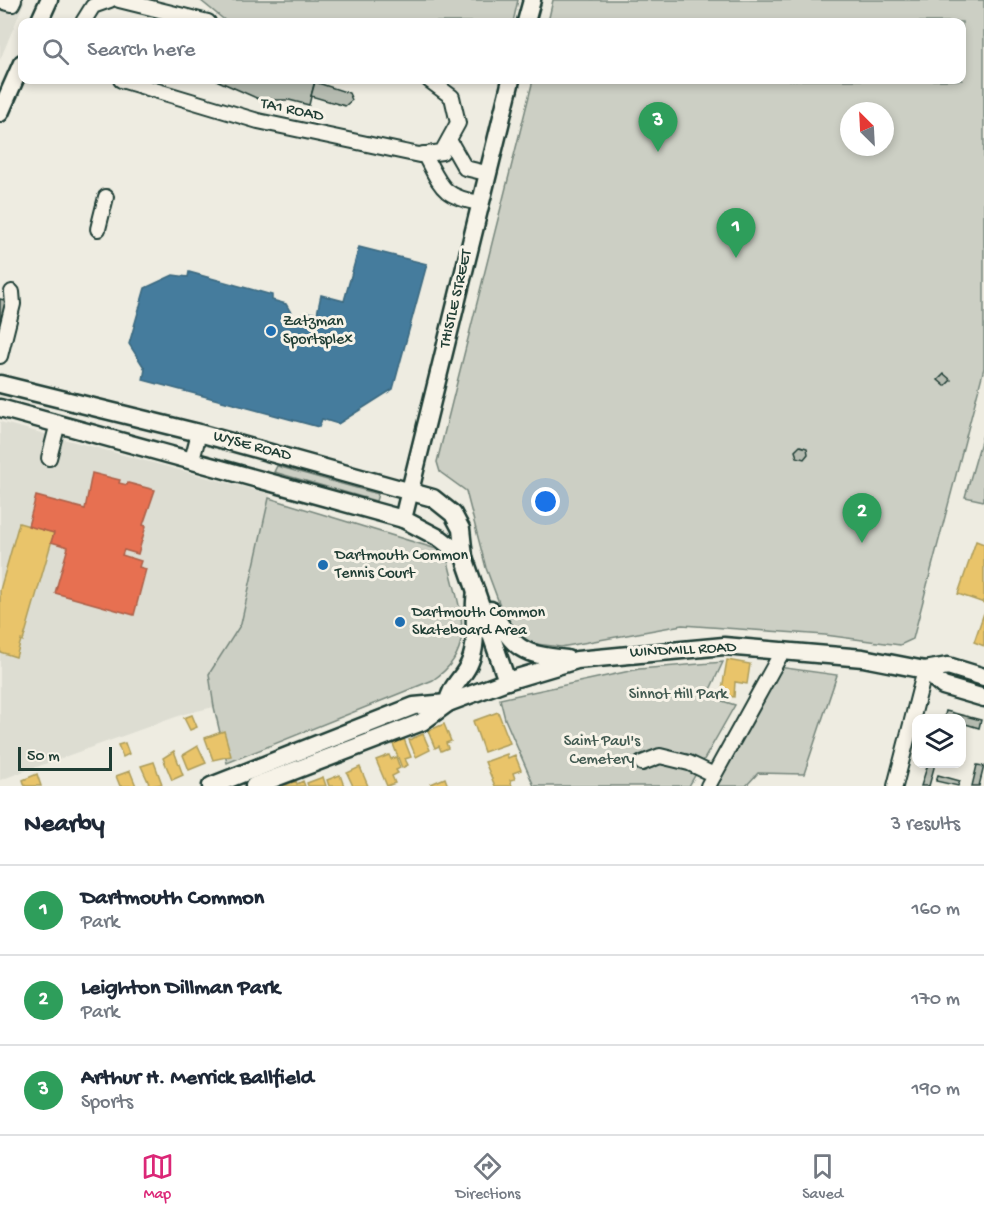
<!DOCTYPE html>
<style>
:root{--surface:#fff;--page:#f6f6f7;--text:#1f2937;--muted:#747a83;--line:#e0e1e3;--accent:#db2777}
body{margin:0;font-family:"Gochi Hand",sans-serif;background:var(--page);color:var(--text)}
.controls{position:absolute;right:18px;bottom:18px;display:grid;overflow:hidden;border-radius:12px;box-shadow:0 3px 9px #0003}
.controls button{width:54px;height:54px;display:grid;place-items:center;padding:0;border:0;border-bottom:2px solid var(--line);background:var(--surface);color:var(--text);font:30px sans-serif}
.compass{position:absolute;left:840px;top:102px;width:54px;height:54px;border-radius:50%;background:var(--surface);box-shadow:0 3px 9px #0003;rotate:336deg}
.scale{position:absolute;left:18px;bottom:15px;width:94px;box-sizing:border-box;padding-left:6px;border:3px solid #1f3d34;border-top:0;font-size:16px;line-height:21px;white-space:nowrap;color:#1f3d34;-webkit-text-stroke:4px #f7f3e8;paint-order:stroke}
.you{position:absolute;left:546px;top:502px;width:21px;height:21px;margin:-15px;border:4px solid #fff;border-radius:50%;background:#1a73e8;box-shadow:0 0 0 9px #1a73e833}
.badge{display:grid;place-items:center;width:39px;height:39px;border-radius:50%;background:var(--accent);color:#fff;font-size:20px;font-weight:700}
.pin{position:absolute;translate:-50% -50px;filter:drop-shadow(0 2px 3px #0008)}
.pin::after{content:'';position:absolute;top:32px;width:21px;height:18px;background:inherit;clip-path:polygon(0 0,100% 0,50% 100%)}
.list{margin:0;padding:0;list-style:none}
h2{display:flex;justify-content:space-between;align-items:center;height:78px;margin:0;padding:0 24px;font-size:26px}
h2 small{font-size:20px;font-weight:400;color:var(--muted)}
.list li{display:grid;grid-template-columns:39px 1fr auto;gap:18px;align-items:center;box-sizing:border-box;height:90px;padding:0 24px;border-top:2px solid var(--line)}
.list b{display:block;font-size:22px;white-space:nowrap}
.list p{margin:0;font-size:20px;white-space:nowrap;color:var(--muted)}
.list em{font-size:20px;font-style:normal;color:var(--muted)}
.icon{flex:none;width:33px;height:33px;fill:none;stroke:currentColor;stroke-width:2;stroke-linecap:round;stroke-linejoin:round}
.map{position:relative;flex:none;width:984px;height:786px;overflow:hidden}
.search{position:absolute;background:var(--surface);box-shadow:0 3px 9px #0003;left:18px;right:18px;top:18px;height:66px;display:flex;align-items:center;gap:15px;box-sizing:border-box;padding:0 21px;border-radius:12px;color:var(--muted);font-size:22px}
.sheet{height:348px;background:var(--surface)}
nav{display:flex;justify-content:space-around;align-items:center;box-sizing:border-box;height:84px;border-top:2px solid var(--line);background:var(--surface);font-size:16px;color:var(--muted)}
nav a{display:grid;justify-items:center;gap:3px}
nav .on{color:var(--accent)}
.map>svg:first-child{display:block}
.built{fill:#ddddd2}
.green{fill:#cccfc4;stroke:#76867c;stroke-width:1.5;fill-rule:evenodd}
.homes{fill:#e9c46a;stroke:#ac9c5a;stroke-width:1.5}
.shops{fill:#e76f51;stroke:#ab6048;stroke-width:1.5}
.public{fill:#457b9d;stroke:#3a687e;stroke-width:1.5}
.building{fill:#b5bbb0;stroke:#1f3d34;stroke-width:1.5}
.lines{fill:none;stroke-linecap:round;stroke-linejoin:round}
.minor-casing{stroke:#1f3d34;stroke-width:18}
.major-casing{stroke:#1f3d34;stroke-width:21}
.minor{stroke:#f7f3e8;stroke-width:14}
.major{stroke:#f7f3e8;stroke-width:16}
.poi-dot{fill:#1f6fb2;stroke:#f7f3e8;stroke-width:2}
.labels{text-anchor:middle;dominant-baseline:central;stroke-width:6;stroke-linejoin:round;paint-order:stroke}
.street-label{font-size:16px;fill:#1f3d34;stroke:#f7f3e8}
.poi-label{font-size:16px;fill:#1f3d34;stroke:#f7f3e8;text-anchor:start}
.park-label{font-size:16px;fill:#425a51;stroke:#f7f3e8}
</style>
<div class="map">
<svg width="984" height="786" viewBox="0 0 984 786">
<rect width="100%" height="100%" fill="#eeece1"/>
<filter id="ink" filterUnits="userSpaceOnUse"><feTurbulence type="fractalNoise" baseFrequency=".0167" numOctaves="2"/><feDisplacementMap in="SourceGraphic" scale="12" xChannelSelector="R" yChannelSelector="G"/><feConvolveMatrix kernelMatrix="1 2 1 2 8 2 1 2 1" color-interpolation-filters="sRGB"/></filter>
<g filter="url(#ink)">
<g class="built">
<polygon points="0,0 25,0 0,60"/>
<polygon points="0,422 270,494 241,624 209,674 214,707 184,714 0,780"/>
</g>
<g class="green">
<polygon points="200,0 518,0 513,22 227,22"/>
<path d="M553,0H984V368L913,639L900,645L825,635L682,625L561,647L527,643L504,616L486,568L466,491L440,472L437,462L533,80H962V22H548ZM849,111H885V147H849Z"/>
<polygon points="984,431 984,501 965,497"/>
<polygon points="277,466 378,494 376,501 274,472"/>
<path d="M269,498L440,550L448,561C458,607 480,648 433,680L227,763L214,707L209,674L241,624Z"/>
<polygon points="723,662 707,696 735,705 689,786 534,786 505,719 500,699 639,669"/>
<polygon points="778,667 837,675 804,774 758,773 746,786 715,786"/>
</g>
<g class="homes">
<polygon points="19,523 54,533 23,641 21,640 16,657 0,652 0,590"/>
<polygon points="976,541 984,544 984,603 958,594"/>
<polygon points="984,613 984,646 974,642"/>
<polygon points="727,660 750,664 747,684 735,682 734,697 721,695"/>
<polygon points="498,712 510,743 484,752 473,721"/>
<polygon points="192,715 197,727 190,730 184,718"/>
<polygon points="444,724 451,741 446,743 448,748 441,751 439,746 435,748 428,731"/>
<polygon points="224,731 231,756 213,760 205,738"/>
<polygon points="423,734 430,750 416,757 409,740"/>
<polygon points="404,739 411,757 405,759 408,765 402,768 393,744"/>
<polygon points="125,743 129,754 123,757 118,745"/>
<polygon points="198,746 206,763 189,770 183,755"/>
<polygon points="174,751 183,775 172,780 163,758"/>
<polygon points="507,754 508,758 515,755 521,770 513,773 515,779 510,780 512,786 495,786 485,762"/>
<polygon points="389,755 391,759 396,757 400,768 396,770 398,773 392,776 395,783 387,786 376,760"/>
<polygon points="154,762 162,784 150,786 141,766"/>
<polygon points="360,767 368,786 353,786 347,773"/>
<polygon points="130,771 136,786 120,786 116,776"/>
<polygon points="37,774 41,786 25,786 23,780"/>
<polygon points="340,775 344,786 329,786 327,780"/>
<polygon points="323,777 326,786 308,786 307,783"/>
<polygon points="445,778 448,786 432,786 431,784"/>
<polygon points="296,781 297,784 303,781 305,786 283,786"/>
</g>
<polygon class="shops" points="92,473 120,480 119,483 127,485 128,483 155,490 143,525 146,526 138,554 124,550 122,555 141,561 139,567 146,569 134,615 55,593 68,547 51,542 54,533 28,526 36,496 85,509"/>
<polygon class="public" points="359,247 427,264 393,389 338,424 322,419 319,427 143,380 145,369 129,344 145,288 173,275 188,277 189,272 272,295 272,300 286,304 294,318 307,312 317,314 321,295 344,301"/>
<g class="building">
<polygon points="216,80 315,80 309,105 289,100 261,100"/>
<polygon points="315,82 349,93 352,100 345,106 311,96"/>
<polygon points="0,299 9,301 0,328"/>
<polygon points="944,374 951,380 945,386 938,380"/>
<polygon points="800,446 807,448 808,454 804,459 797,457 795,451"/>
<polygon points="946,711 981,720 979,728 962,723 962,718 944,718"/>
<polygon points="928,764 935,764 929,786 921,786"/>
<polygon points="977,765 984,766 979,786 972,786"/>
<polygon points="938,775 960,781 958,786 936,781"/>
</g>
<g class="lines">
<g class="minor-casing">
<g id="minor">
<polyline points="119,0 208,22"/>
<polyline points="0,1 12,4 14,0"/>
<polyline points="83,22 93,6 110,0"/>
<polyline points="121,80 258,121 419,155 442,152 458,123 452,97 429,80"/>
<polyline points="449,140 465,168 486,173"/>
<path d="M424,154C442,187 441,196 480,203"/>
<polyline points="98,229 106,197"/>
<polyline points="0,356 13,304 12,292"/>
<polyline points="49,458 58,423"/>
<polyline points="192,460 199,433"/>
<polyline points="642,763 660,756 689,763 714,775"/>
<polyline points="708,786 783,650"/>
<polyline points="895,786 925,670"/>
</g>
</g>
<g class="major-casing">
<g id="major">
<polyline points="39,22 49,0"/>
<polyline points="526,22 532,0"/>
<polyline points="0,113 22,63"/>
<polyline points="0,384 199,433 433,498 453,514 461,529 464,557 507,681"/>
<polyline points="0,408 403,519 441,539 464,557"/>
<polyline points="403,519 511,80"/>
<path d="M491,610C516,650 520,654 567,659"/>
<polyline points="925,670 943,686 984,698"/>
<path d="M448,703C450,685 464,678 470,662C479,640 472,614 476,591"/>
<polyline points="211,786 414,706 447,703"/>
<polyline points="254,786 422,722 448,703 507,681 577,660 724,646 863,658 925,670 948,666 984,677"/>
</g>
</g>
<use href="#minor" class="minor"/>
<use href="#major" class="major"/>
</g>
</g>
<g class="poi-dot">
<circle cx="271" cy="331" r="6"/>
<circle cx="323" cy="565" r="6"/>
<circle cx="400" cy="622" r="6"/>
</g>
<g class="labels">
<g class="street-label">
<text transform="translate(292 111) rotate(12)">TA1 ROAD</text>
<text transform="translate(457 299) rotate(-77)">THISTLE STREET</text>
<text transform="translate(252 447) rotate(15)">WYSE ROAD</text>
<text transform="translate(683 651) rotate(-3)">WINDMILL ROAD</text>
</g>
<g class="poi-label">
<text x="283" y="322">Zatzman<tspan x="283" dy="18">Sportsplex</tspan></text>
<text x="335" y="556">Dartmouth Common<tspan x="335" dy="18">Tennis Court</tspan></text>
<text x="412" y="613">Dartmouth Common<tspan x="412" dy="18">Skateboard Area</tspan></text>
</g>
<g class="park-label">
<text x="678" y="695">Sinnot Hill Park</text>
<text x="602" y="742">Saint Paul's<tspan x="602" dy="18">Cemetery</tspan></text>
</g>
</g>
</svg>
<div class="controls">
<button><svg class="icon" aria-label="layers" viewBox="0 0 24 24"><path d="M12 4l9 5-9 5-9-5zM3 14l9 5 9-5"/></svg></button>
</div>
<svg class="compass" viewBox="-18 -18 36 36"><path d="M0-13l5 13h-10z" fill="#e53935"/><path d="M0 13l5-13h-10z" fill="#747a83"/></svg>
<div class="scale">50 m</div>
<div class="you"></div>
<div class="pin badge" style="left:736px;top:258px;background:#2e9e5b">1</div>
<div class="pin badge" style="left:862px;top:543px;background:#2e9e5b">2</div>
<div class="pin badge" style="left:658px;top:152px;background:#2e9e5b">3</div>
<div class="search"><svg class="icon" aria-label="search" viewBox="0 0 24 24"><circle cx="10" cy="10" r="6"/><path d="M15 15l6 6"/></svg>Search here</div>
</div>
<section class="sheet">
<h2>Nearby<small>3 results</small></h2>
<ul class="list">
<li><span class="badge" style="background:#2e9e5b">1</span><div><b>Dartmouth Common</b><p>Park</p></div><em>160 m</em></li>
<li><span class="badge" style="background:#2e9e5b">2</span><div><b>Leighton Dillman Park</b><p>Park</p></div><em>170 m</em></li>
<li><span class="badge" style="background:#2e9e5b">3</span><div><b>Arthur H. Merrick Ballfield</b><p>Sports</p></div><em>190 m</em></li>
</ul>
</section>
<nav>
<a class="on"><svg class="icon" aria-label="map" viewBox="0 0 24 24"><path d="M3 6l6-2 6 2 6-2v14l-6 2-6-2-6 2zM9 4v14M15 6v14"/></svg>Map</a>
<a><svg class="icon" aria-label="directions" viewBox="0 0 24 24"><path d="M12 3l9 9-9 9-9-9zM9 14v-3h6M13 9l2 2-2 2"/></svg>Directions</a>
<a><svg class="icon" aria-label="saved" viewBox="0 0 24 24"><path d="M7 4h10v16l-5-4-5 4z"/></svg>Saved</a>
</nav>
